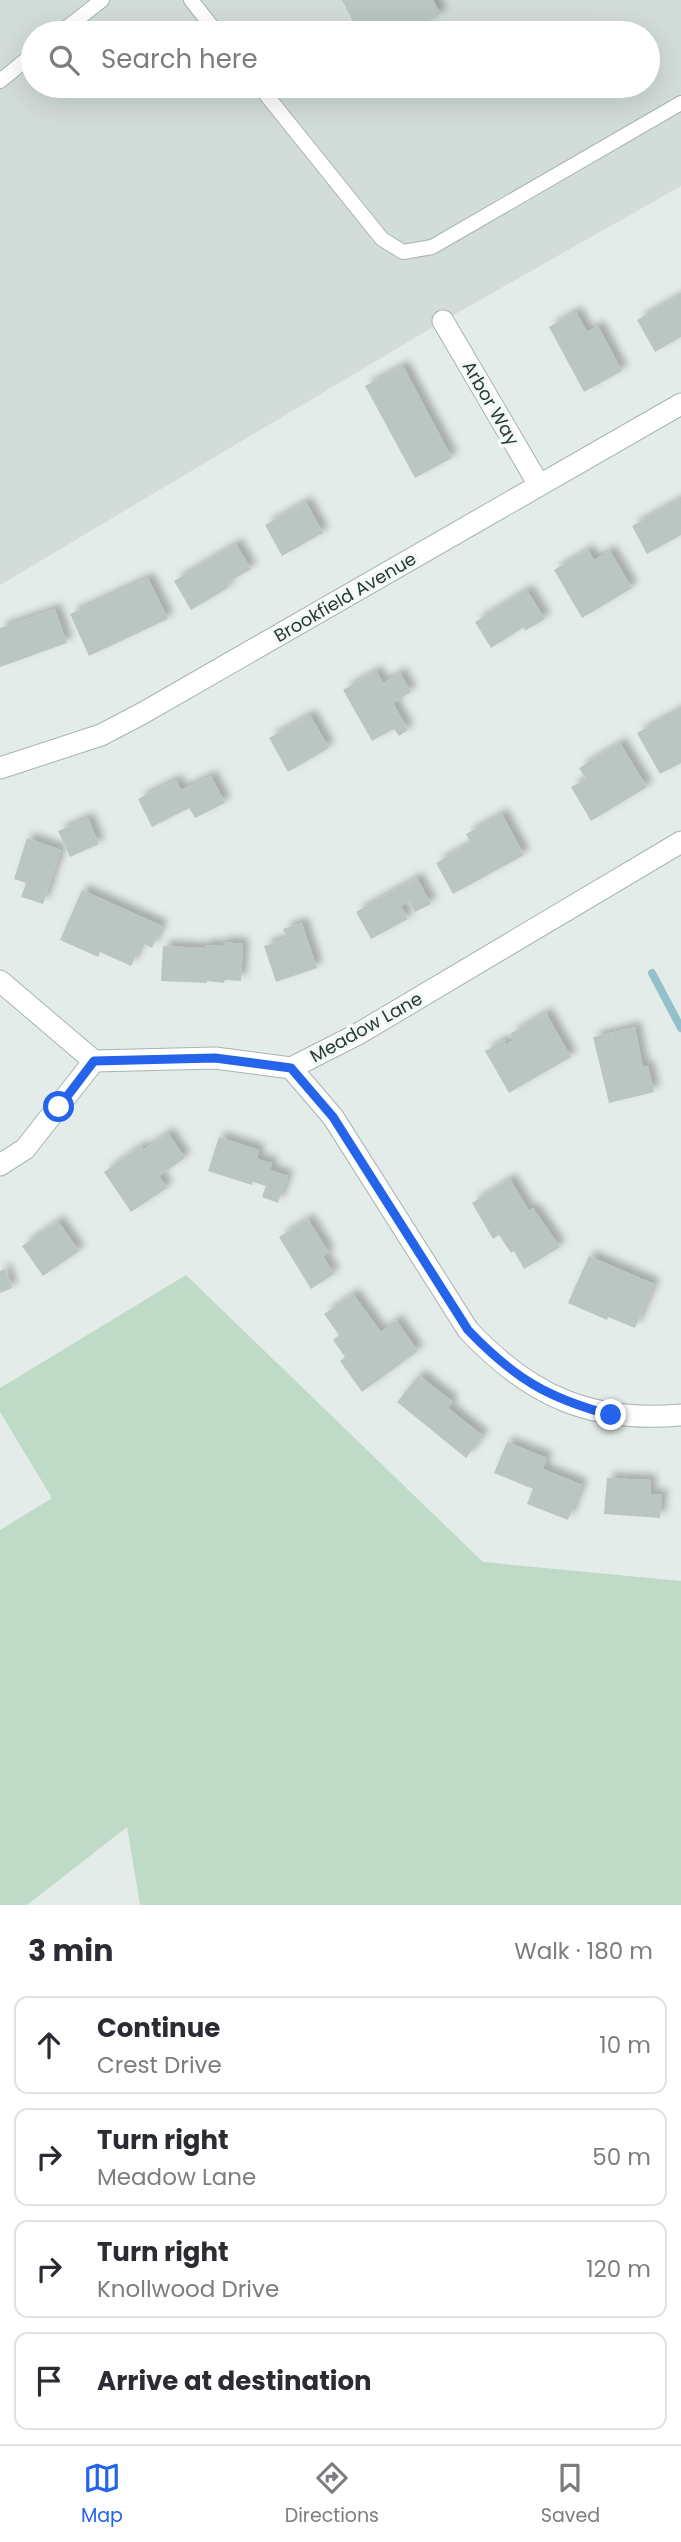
<!DOCTYPE html>
<meta charset="utf-8">
<style>
:root{--surface:#fff;--page:#f2f2f3;--text:#2b2b33;--muted:#7c7c81;--line:#e1e1e2;--accent:#2563eb}
body{margin:0;font-family:Poppins,sans-serif;background:var(--page);color:var(--text)}
.stop{position:absolute;width:21px;height:21px;margin:-16px;border:5px solid #2563eb;border-radius:50%;background:#fff}
.stop.end{background:#2563eb;border-color:#fff;box-shadow:0 2px 7px #0008}
.list{margin:0;padding:0;list-style:none}
h2{display:flex;justify-content:space-between;align-items:center;height:91px;margin:0;padding:0 28px;font-size:30px}
h2 small{font-size:23px;font-weight:400;color:var(--muted)}
.list li{display:grid;grid-template-columns:46px 1fr auto;gap:21px;align-items:center;box-sizing:border-box;height:98px;margin:0 14px 14px;padding:0 14px;border:2px solid var(--line);border-radius:14px}
.list b{display:block;font-size:26px;white-space:nowrap}
.list p{margin:0;font-size:23px;white-space:nowrap;color:var(--muted)}
.list em{font-size:23px;font-style:normal;color:var(--muted)}
.icon{flex:none;width:38px;height:38px;fill:none;stroke:currentColor;stroke-width:2;stroke-linecap:round;stroke-linejoin:round}
.map{position:relative;flex:none;width:681px;height:1905px;overflow:hidden}
.search{position:absolute;background:var(--surface);box-shadow:0 7px 28px #0002;left:21px;right:21px;top:21px;height:77px;display:flex;align-items:center;gap:18px;box-sizing:border-box;padding:0 24px;border-radius:38px;color:var(--muted);font-size:26px}
.sheet{height:539px;background:var(--surface)}
nav{display:flex;justify-content:space-around;align-items:center;box-sizing:border-box;height:98px;border-top:2px solid var(--line);background:var(--surface);font-size:19px;color:var(--muted)}
nav a{display:grid;justify-items:center;gap:4px}
nav .on{color:var(--accent)}
.map>svg:first-child{display:block}
.built{fill:#d2dcd8;fill-rule:evenodd}
.green{fill:#bfdbc7}
.lines{fill:none;stroke-linecap:round;stroke-linejoin:round}
.stream{stroke:#92c1cb;stroke-width:8}
.building{fill:#bac6c2;filter:url(#shadow)}
.service-casing{stroke:#a7b4b0;stroke-width:16}
.minor-casing{stroke:#a7b4b0;stroke-width:23}
.service{stroke:#fff;stroke-width:14}
.minor{stroke:#fff;stroke-width:21}
.route{stroke:#2563eb;stroke-width:9}
.labels{text-anchor:middle;dominant-baseline:central;stroke-width:7;stroke-linejoin:round;paint-order:stroke}
.street-label{font-size:18px;fill:#253c36;stroke:#f4f9f7}
</style>
<div class="map">
<svg width="681" height="1905" viewBox="0 0 681 1905">
<defs>
<filter id="shadow"><feDropShadow dx="6" dy="-6" stdDeviation="3.5" flood-color="#0004"/></filter>
</defs>
<rect width="100%" height="100%" fill="#e4ece9"/>
<path class="built" d="M0,0H681V186L443,321L0,585ZM33,33H648V86H33Z"/>
<polygon class="green" points="186,1275 483,1562 681,1581 681,1905 140,1905 127,1827 27,1905 0,1905 0,1530 52,1498 0,1412 0,1388"/>
<g class="lines">
<polyline class="stream" points="652,973 681,1028"/>
</g>
<g class="building">
<polygon points="342,0 433,0 441,14 407,33 359,33"/>
<polygon points="681,295 681,337 655,352 637,320"/>
<polygon points="576,312 587,332 598,326 622,371 584,392 549,327"/>
<polygon points="403,366 452,458 415,478 365,386"/>
<polygon points="681,499 681,535 647,554 632,526"/>
<polygon points="306,502 323,533 282,556 265,525"/>
<polygon points="236,544 251,569 227,583 228,588 191,610 174,581"/>
<polygon points="588,550 594,560 610,551 632,588 582,618 554,570"/>
<polygon points="148,578 168,619 89,656 70,614"/>
<polygon points="527,590 545,619 525,631 524,627 491,648 475,622"/>
<polygon points="55,609 67,643 0,667 0,628"/>
<polygon points="376,671 383,683 400,673 411,692 393,703 408,730 399,736 394,729 372,741 343,690"/>
<polygon points="681,709 681,763 660,774 637,733"/>
<polygon points="310,715 329,748 288,772 269,738"/>
<polygon points="620,743 647,787 591,821 571,787 586,779 579,768"/>
<polygon points="211,776 225,803 195,818 189,808 152,827 138,799 176,780 181,790"/>
<polygon points="502,814 524,855 453,894 436,863 471,843 466,834"/>
<polygon points="88,818 99,844 70,857 58,831"/>
<polygon points="27,838 61,850 43,904 21,897 26,883 14,879"/>
<polygon points="417,878 431,904 415,912 409,902 401,906 408,919 371,939 356,912"/>
<polygon points="82,890 162,926 152,948 142,943 131,966 100,952 98,957 60,940"/>
<polygon points="302,923 317,968 276,982 264,946 287,938 283,929"/>
<polygon points="223,942 243,944 241,981 225,980 224,983 207,981 207,983 161,981 163,946 205,948 205,945 223,946"/>
<polygon points="546,1013 571,1057 509,1093 485,1051 504,1040 506,1044 514,1040 510,1034"/>
<polygon points="635,1027 643,1067 648,1066 654,1092 609,1103 593,1037"/>
<polygon points="168,1133 185,1158 159,1176 167,1188 131,1212 104,1172 141,1146 143,1150"/>
<polygon points="219,1137 259,1150 257,1159 272,1163 270,1170 288,1176 278,1203 262,1197 266,1186 253,1182 252,1185 208,1171"/>
<polygon points="510,1179 529,1211 533,1208 560,1247 524,1269 514,1251 511,1253 499,1235 493,1239 472,1203"/>
<polygon points="308,1219 329,1253 323,1256 334,1274 311,1289 279,1237"/>
<polygon points="58,1221 79,1251 43,1276 22,1246"/>
<polygon points="589,1256 654,1284 635,1328 608,1317 607,1320 568,1303"/>
<polygon points="5,1269 12,1288 0,1293 0,1271"/>
<polygon points="353,1294 381,1332 396,1320 418,1351 362,1392 340,1361 345,1357 333,1340 339,1335 324,1314"/>
<polygon points="419,1375 453,1402 448,1408 483,1436 466,1458 397,1402"/>
<polygon points="507,1442 547,1458 543,1469 582,1485 568,1520 527,1504 533,1489 494,1473"/>
<polygon points="607,1478 651,1480 650,1494 662,1495 660,1518 604,1514"/>
</g>
<g class="lines">
<g class="service-casing">
<g id="service">
<polyline points="191,0 217,33"/>
<polyline points="60,33 102,0"/>
<polyline points="0,81 33,54"/>
<polyline points="259,86 382,239 403,252 432,247 681,103"/>
</g>
</g>
<g class="minor-casing">
<g id="minor">
<polyline points="443,321 539,485"/>
<polyline points="0,768 101,735 143,713 681,404"/>
<polyline points="0,981 94,1061 215,1058 291,1068 358,1034 681,842"/>
<path d="M291,1068L333,1117L468,1330C530,1396 590,1423 681,1415"/>
<polyline points="0,1165 25,1149 94,1061"/>
</g>
</g>
<use href="#service" class="service"/>
<use href="#minor" class="minor"/>
</g>
<g class="lines">
<path class="route" d="M59,1107L94,1061L215,1058L291,1068L333,1117L468,1330C514,1378 547,1398 611,1415"/>
</g>
<g class="labels">
<g class="street-label">
<text transform="translate(491 403) rotate(60)">Arbor Way</text>
<text transform="translate(345 597) rotate(-30)">Brookfield Avenue</text>
<text transform="translate(366 1027) rotate(-29)">Meadow Lane</text>
</g>
</g>
</svg>
<div class="stop" style="left:59px;top:1107px"></div>
<div class="stop end" style="left:611px;top:1415px"></div>
<div class="search"><svg class="icon" aria-label="search" viewBox="0 0 24 24"><circle cx="10" cy="10" r="6"/><path d="M15 15l6 6"/></svg>Search here</div>
</div>
<section class="sheet">
<h2>3 min<small>Walk · 180 m</small></h2>
<ul class="list">
<li><svg class="icon" aria-label="ahead" viewBox="0 0 24 24"><path d="M12 20V5M6 11l6-6 6 6"/></svg><div><b>Continue</b><p>Crest Drive</p></div><em>10 m</em></li>
<li><svg class="icon" aria-label="right" viewBox="0 0 24 24"><path d="M7 20v-9h11M14 6l5 5-5 5"/></svg><div><b>Turn right</b><p>Meadow Lane</p></div><em>50 m</em></li>
<li><svg class="icon" aria-label="right" viewBox="0 0 24 24"><path d="M7 20v-9h11M14 6l5 5-5 5"/></svg><div><b>Turn right</b><p>Knollwood Drive</p></div><em>120 m</em></li>
<li><svg class="icon" aria-label="arrive" viewBox="0 0 24 24"><path d="M6 21V4h12l-3 4 3 4H6"/></svg><div><b>Arrive at destination</b></div></li>
</ul>
</section>
<nav>
<a class="on"><svg class="icon" aria-label="map" viewBox="0 0 24 24"><path d="M3 6l6-2 6 2 6-2v14l-6 2-6-2-6 2zM9 4v14M15 6v14"/></svg>Map</a>
<a><svg class="icon" aria-label="directions" viewBox="0 0 24 24"><path d="M12 3l9 9-9 9-9-9zM9 14v-3h6M13 9l2 2-2 2"/></svg>Directions</a>
<a><svg class="icon" aria-label="saved" viewBox="0 0 24 24"><path d="M7 4h10v16l-5-4-5 4z"/></svg>Saved</a>
</nav>
